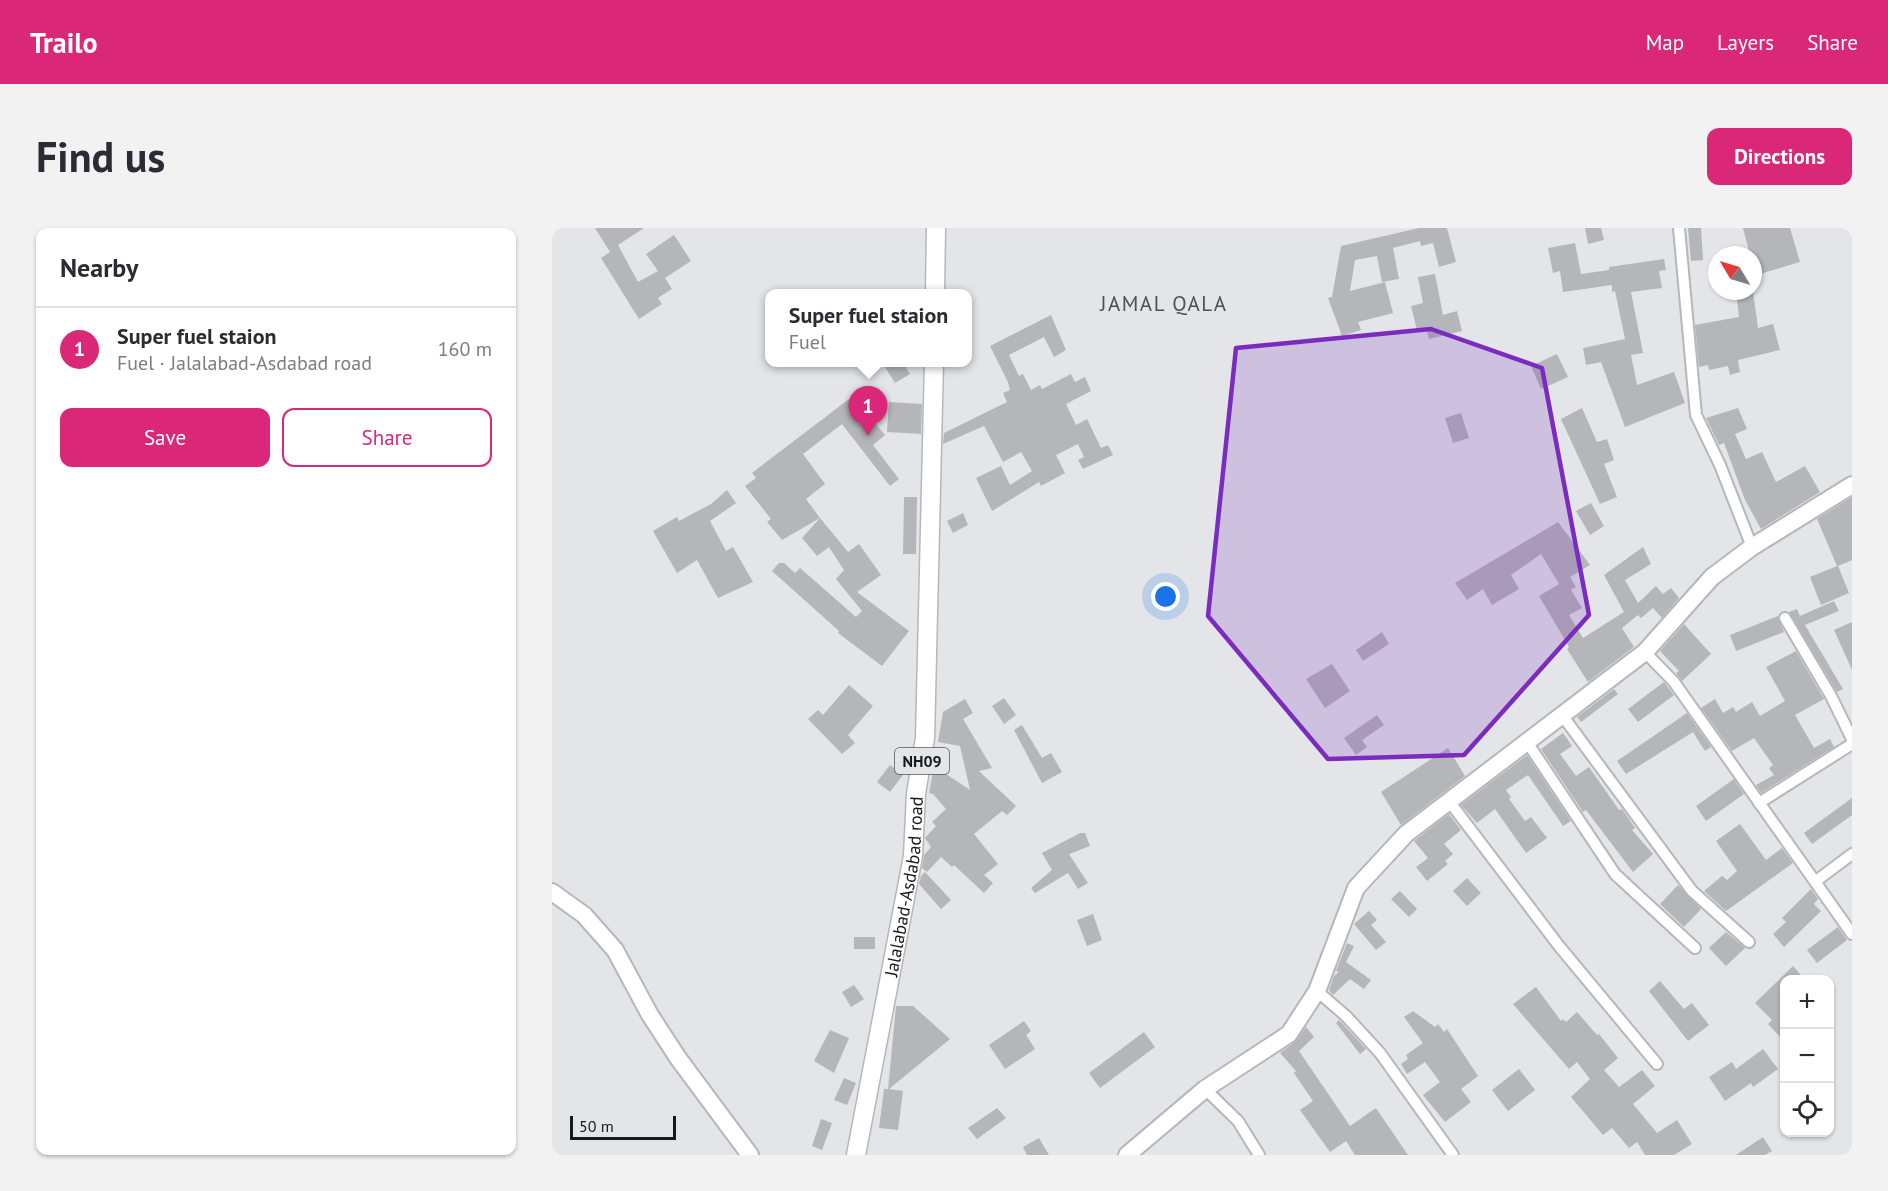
<!DOCTYPE html>
<meta charset="utf-8">
<style>
:root{--surface:#fff;--page:#f2f2f3;--text:#2b2b33;--muted:#7c7c81;--line:#e1e1e2;--accent:#db2777}
body{margin:0;font-family:"PT Sans",sans-serif;background:var(--page);color:var(--text)}
.controls{position:absolute;right:18px;bottom:18px;display:grid;overflow:hidden;border-radius:12px;box-shadow:0 2px 4px #0004}
.controls button{width:54px;height:54px;display:grid;place-items:center;padding:0;border:0;border-bottom:2px solid var(--line);background:var(--surface);color:var(--text);font:30px sans-serif}
.compass{position:absolute;left:1156px;top:18px;width:54px;height:54px;border-radius:50%;background:var(--surface);box-shadow:0 2px 4px #0004;rotate:308deg}
.scale{position:absolute;left:18px;bottom:15px;width:106px;box-sizing:border-box;padding-left:6px;border:3px solid #19191a;border-top:0;font-size:16px;line-height:21px;white-space:nowrap;color:#19191a;-webkit-text-stroke:4px #e3e5e8;paint-order:stroke}
.you{position:absolute;left:614px;top:369px;width:21px;height:21px;margin:-15px;border:4px solid #fff;border-radius:50%;background:#1a73e8;box-shadow:0 0 0 9px #1a73e833}
.badge{display:grid;place-items:center;width:39px;height:39px;border-radius:50%;background:var(--accent);color:#fff;font-size:20px;font-weight:700}
.pin{position:absolute;translate:-50% -50px;filter:drop-shadow(0 2px 3px #0008)}
.pin::after{content:'';position:absolute;top:32px;width:21px;height:18px;background:inherit;clip-path:polygon(0 0,100% 0,50% 100%)}
.popup{position:absolute;left:213px;top:61px;width:207px;height:78px;box-sizing:border-box;display:grid;place-content:center;border-radius:12px;background:var(--surface);filter:drop-shadow(0 2px 4px #0005);font-size:20px;white-space:nowrap;color:var(--muted)}
.popup b{font-size:22px;color:var(--text)}
.popup::after{content:'';position:absolute;left:50%;top:100%;margin-left:-12px;border:12px solid transparent;border-top-color:var(--surface)}
.list{margin:0;padding:0;list-style:none}
h2{display:flex;justify-content:space-between;align-items:center;height:78px;margin:0;padding:0 24px;font-size:26px}
h2 small{font-size:20px;font-weight:400;color:var(--muted)}
.list li{display:grid;grid-template-columns:39px 1fr auto;gap:18px;align-items:center;box-sizing:border-box;height:84px;padding:0 24px;border-top:2px solid var(--line)}
.list b{display:block;font-size:22px;white-space:nowrap}
.list p{margin:0;font-size:20px;white-space:nowrap;color:var(--muted)}
.list em{font-size:20px;font-style:normal;color:var(--muted)}
.actions{display:flex;gap:12px;padding:18px 24px}
.actions a{flex:1;padding:14px 0;border:2px solid var(--accent);border-radius:12px;text-align:center;font-size:21px;color:var(--accent)}
.actions .main{background:var(--accent);color:#fff}
.icon{flex:none;width:33px;height:33px;fill:none;stroke:currentColor;stroke-width:2;stroke-linecap:round;stroke-linejoin:round}
.map{position:relative;flex:none;width:1300px;height:927px;overflow:hidden;border-radius:12px}
header{display:flex;align-items:center;gap:36px;box-sizing:border-box;height:84px;padding:0 30px;background:var(--accent);color:#fff}
header strong{font-size:28px}
nav{display:flex;gap:33px;margin-inline-start:auto;font-size:21px}
.intro{display:flex;align-items:center;justify-content:space-between;box-sizing:border-box;height:144px;padding:0 36px}
h1{margin:0;font-size:42px}
.button{padding:15px 27px;border-radius:12px;background:var(--accent);color:#fff;font-size:21px;font-weight:700}
main{display:flex;gap:36px;padding:0 36px}
aside{flex:1;background:var(--surface);border-radius:12px;box-shadow:0 2px 4px #0004}
.map>svg:first-child{display:block}
.building{fill:#b5b6b9}
.lines{fill:none;stroke-linecap:round;stroke-linejoin:round}
.street-casing{stroke:#b5b7b9;stroke-width:14}
.secondary-casing{stroke:#b5b7b9;stroke-width:20}
.primary-casing{stroke:#b5b7b9;stroke-width:21}
.street{stroke:#fff;stroke-width:10}
.secondary{stroke:#fff;stroke-width:16}
.primary{stroke:#fff;stroke-width:18}
.marked{fill:#7b2cbf;fill-opacity:0.2;stroke:#7b2cbf;stroke-width:4.5;stroke-linejoin:round}
.labels{text-anchor:middle;dominant-baseline:central;stroke-width:4.5;stroke-linejoin:round;paint-order:stroke}
.shield{fill:#e3e5e8;stroke:#565658;stroke-width:1.5}
.shield-label{font-size:16px;font-weight:bold;fill:#19191a}
.street-label{font-size:18px;fill:#19191a;stroke:#e3e5e8}
.quarter-label{font-size:21px;letter-spacing:1.5px;fill:#4f5053;stroke:#e3e5e8}
</style>
<header>
<strong>Trailo</strong>
<nav><a>Map</a><a>Layers</a><a>Share</a></nav>
</header>
<div class="intro"><h1>Find us</h1><a class="button">Directions</a></div>
<main>
<aside>
<h2>Nearby<small></small></h2>
<ul class="list">
<li><span class="badge">1</span><div><b>Super fuel staion</b><p>Fuel · Jalalabad-Asdabad road</p></div><em>160 m</em></li>
</ul>
<div class="actions"><a class="main">Save</a><a>Share</a></div>
</aside>
<div class="map">
<svg width="1300" height="927" viewBox="0 0 1300 927">
<rect width="100%" height="100%" fill="#e3e5e8"/>
<g class="building">
<polygon points="43,0 92,0 66,17 86,54 106,43 94,26 122,7 139,33 113,50 120,61 106,70 110,76 87,91 49,30 58,24"/>
<polygon points="867,0 895,0 904,34 887,39 881,15 869,18 868,13 841,20 847,51 830,54 825,28 803,32 798,63 833,54 841,85 806,94 809,102 790,108 776,70 780,69 789,18"/>
<polygon points="1033,0 1049,0 1052,12 1036,16"/>
<polygon points="1136,0 1149,0 1151,32 1139,33"/>
<polygon points="1191,0 1238,0 1248,34 1201,48 1201,27 1198,27"/>
<polygon points="1023,15 1029,46 1057,42 1057,39 1112,31 1114,42 1107,43 1110,60 1079,64 1091,125 1079,127 1085,157 1122,144 1133,175 1073,199 1049,134 1034,137 1031,120 1073,111 1063,63 1060,64 1060,57 1011,64 1008,43 1001,45 996,20"/>
<polygon points="883,46 891,87 905,83 910,103 877,111 874,100 865,102 859,78 871,75 866,49"/>
<polygon points="1184,63 1201,63 1206,100 1221,96 1228,122 1186,132 1188,144 1178,147 1176,138 1157,142 1156,137 1147,139 1143,97 1187,89"/>
<polygon points="499,87 514,122 502,129 492,109 457,127 467,148 471,146 479,162 488,157 490,161 519,146 523,154 533,149 539,163 514,176 524,197 535,191 549,220 556,217 561,227 531,241 526,232 532,229 526,216 504,227 513,245 489,258 487,254 440,283 424,250 449,238 458,257 480,243 469,224 451,234 432,198 391,216 392,205 455,174 451,165 458,162 456,154 438,118"/>
<polygon points="1005,126 1016,149 989,161 979,138"/>
<polygon points="341,135 351,135 358,146 343,155 333,139"/>
<polygon points="297,171 302,178 306,175 333,207 321,217 347,251 338,258 290,196 251,226 273,256 254,271 268,290 230,312 215,294 219,291 193,258 204,250 200,245"/>
<polygon points="337,174 370,176 369,206 335,204"/>
<polygon points="1030,180 1045,214 1055,211 1062,232 1052,236 1065,269 1048,276 1009,191"/>
<polygon points="1186,180 1195,201 1183,206 1194,231 1210,224 1224,254 1253,238 1268,264 1209,301 1193,272 1172,215 1167,217 1154,190"/>
<polygon points="909,185 917,210 901,215 893,190"/>
<polygon points="175,262 184,275 158,293 174,323 181,319 201,354 166,370 145,332 125,345 101,303 125,289 127,293 159,276"/>
<polygon points="352,269 365,269 364,326 351,326"/>
<polygon points="1300,269 1300,332 1286,338 1297,365 1269,377 1258,349 1285,338 1265,291"/>
<polygon points="1039,275 1052,298 1038,307 1024,283"/>
<polygon points="411,285 416,297 401,305 395,293"/>
<polygon points="268,290 296,324 307,316 329,347 305,364 357,403 330,438 286,405 287,403 220,343 227,335 232,335 243,345 248,340 304,389 310,383 284,351 292,342 277,319 265,328 250,310"/>
<polygon points="1006,294 1038,337 1018,349 1024,359 1019,362 1030,380 1017,387 1031,410 1072,384 1052,347 1091,319 1099,336 1073,352 1086,375 1104,358 1111,366 1119,360 1127,370 1110,390 1101,380 1089,390 1086,387 1070,400 1082,419 1036,454 1015,421 1017,419 987,368 1007,356 989,326 959,347 967,361 940,377 931,361 915,372 903,355"/>
<polygon points="1282,373 1287,383 1253,397 1291,461 1285,464 1237,384 1245,381 1248,388"/>
<polygon points="1226,388 1232,404 1184,423 1178,407"/>
<polygon points="1300,394 1300,442 1282,402"/>
<polygon points="1132,396 1159,426 1130,453 1124,445 1127,443 1108,423"/>
<polygon points="830,404 837,416 811,433 804,422"/>
<polygon points="1244,423 1272,471 1243,487 1262,520 1278,511 1282,519 1209,565 1204,557 1222,547 1217,540 1221,537 1202,510 1180,523 1149,480 1163,471 1171,485 1181,479 1184,484 1200,474 1208,488 1233,473 1214,439"/>
<polygon points="780,436 798,463 773,480 754,451"/>
<polygon points="1112,454 1122,467 1086,494 1076,481"/>
<polygon points="297,457 321,478 296,507 303,515 290,526 256,491 266,482 271,487"/>
<polygon points="1062,461 1066,466 1029,494 1025,489"/>
<polygon points="452,470 464,487 452,496 440,478"/>
<polygon points="413,471 421,485 411,491 440,540 427,543 464,578 455,587 450,583 422,606 446,636 432,647 441,655 432,665 402,637 400,639 389,629 375,644 370,640 372,627 379,619 373,610 384,598 380,594 394,581 381,566 377,565 382,538 418,562 408,518 386,514 391,484"/>
<polygon points="1135,485 1159,519 1153,523 1141,504 1074,546 1065,533"/>
<polygon points="825,487 832,497 810,512 815,519 804,527 792,510"/>
<polygon points="470,497 490,530 499,525 510,544 490,555 462,502"/>
<polygon points="1011,505 1020,518 1008,526 1024,548 1037,539 1067,582 1070,581 1083,600 1080,602 1101,626 1081,644 1034,582 1031,584 989,521"/>
<polygon points="896,520 913,548 849,597 829,564"/>
<polygon points="975,527 1019,593 1011,598 976,547 954,562 959,569 957,571 973,593 979,589 995,610 974,625 943,581 925,595 909,577"/>
<polygon points="338,537 351,547 338,564 325,554"/>
<polygon points="1182,551 1192,566 1154,593 1144,578"/>
<polygon points="1300,570 1300,587 1260,616 1252,605"/>
<polygon points="897,586 909,602 892,616 901,626 893,633 896,636 875,653 864,639 876,630 862,613"/>
<polygon points="1188,596 1214,632 1230,620 1241,635 1174,683 1152,663 1170,648 1175,652 1185,643 1164,613"/>
<polygon points="528,605 533,605 538,618 517,626 536,655 526,661 516,645 483,665 479,660 500,642 490,625"/>
<polygon points="373,644 399,672 389,681 367,656 369,648"/>
<polygon points="915,650 929,665 915,678 901,663"/>
<polygon points="1126,657 1149,681 1132,699 1108,676"/>
<polygon points="1259,661 1266,671 1262,676 1269,683 1232,719 1221,706 1234,694 1230,690"/>
<polygon points="848,663 865,681 857,689 839,671"/>
<polygon points="817,683 825,692 819,697 834,714 824,722 802,696"/>
<polygon points="541,686 550,712 535,718 525,692"/>
<polygon points="1286,699 1295,712 1265,735 1255,722"/>
<polygon points="1174,704 1193,720 1174,738 1157,720"/>
<rect x="302" y="709" width="21" height="12"/>
<polygon points="795,715 802,718 794,734 819,752 812,761 798,751 781,767 777,762 782,748 787,744 784,743"/>
<polygon points="1241,738 1253,752 1233,752 1233,814 1216,796 1220,792 1203,775"/>
<polygon points="1108,753 1132,781 1140,775 1157,797 1136,813 1097,763"/>
<polygon points="302,757 312,771 299,779 290,764"/>
<polygon points="984,759 1009,793 1011,791 1014,794 1025,784 1045,807 1047,806 1066,830 1052,842 1067,859 1090,842 1103,858 1081,876 1105,905 1125,892 1140,916 1122,927 1093,927 1085,914 1077,920 1060,900 1051,907 1019,869 1038,851 1025,834 1017,841 961,776"/>
<polygon points="344,778 361,778 398,811 337,861 351,863 346,902 327,900 332,861 336,861"/>
<polygon points="861,783 883,799 886,796 892,804 895,801 926,848 909,861 919,874 893,894 871,867 888,854 873,834 855,846 849,836 856,831 854,827 871,815 852,789"/>
<polygon points="787,792 814,821 808,826 784,795"/>
<polygon points="472,793 479,803 474,807 483,821 453,841 437,817"/>
<polygon points="754,799 762,809 747,823 798,898 824,880 856,927 803,927 794,913 778,924 748,882 761,873 742,845 744,843 728,825 743,814"/>
<polygon points="278,802 297,810 282,845 262,833"/>
<polygon points="592,804 603,819 548,860 537,845"/>
<polygon points="1211,821 1226,841 1201,859 1199,855 1173,873 1157,849 1180,834 1184,841"/>
<polygon points="967,841 983,862 956,883 940,862"/>
<polygon points="292,850 304,855 295,877 282,872"/>
<polygon points="445,880 454,890 425,911 416,900"/>
<polygon points="269,891 280,895 270,922 260,918"/>
<polygon points="1211,909 1220,923 1213,927 1184,927"/>
<polygon points="487,910 497,927 475,927 471,919"/>
</g>
<g class="lines">
<g class="street-casing">
<g id="street">
<polyline points="1127,0 1144,187 1168,237 1200,319"/>
<polyline points="1233,390 1279,468 1300,511"/>
<polyline points="1093,424 1122,454 1300,706"/>
<polyline points="1010,487 1140,663 1197,714"/>
<polyline points="975,514 1063,646 1143,720"/>
<polyline points="897,573 1007,718 1105,836"/>
<polyline points="1207,575 1300,516"/>
<polyline points="1264,653 1300,626"/>
<polyline points="765,763 794,788 828,825 901,927"/>
<polyline points="653,861 686,893 707,927"/>
</g>
</g>
<g class="secondary-casing">
<g id="secondary">
<polyline points="0,664 32,687 63,722 98,787 126,830 198,927"/>
<polyline points="575,927 653,861 737,806 765,763 804,660 854,606 1093,424 1160,349 1200,319 1300,257"/>
</g>
</g>
<g class="primary-casing">
<g id="primary">
<polyline points="383,65 384,0"/>
<path id="s1" d="M304,927L361,628L364,566L373,510L382,134"/>
</g>
</g>
<use href="#street" class="street"/>
<use href="#secondary" class="secondary"/>
<use href="#primary" class="primary"/>
</g>
<path class="marked" d="M879,101L990,140L1037,387L912,527L776,531L656,388L684,120Z"/>
<g class="labels">
<rect class="shield" x="343" y="520" width="54" height="26" rx="4.5"/>
<g class="shield-label">
<text x="370" y="533">NH09</text>
</g>
<g class="street-label">
<text stroke="none"><textPath href="#s1" startOffset="273">Jalalabad-Asdabad road</textPath></text>
</g>
<g class="quarter-label">
<text x="612" y="75">JAMAL QALA</text>
</g>
</g>
</svg>
<div class="controls">
<button>+</button>
<button>−</button>
<button><svg class="icon" aria-label="locate" viewBox="0 0 24 24"><circle cx="12" cy="12" r="6"/><path d="M12 2v4M12 18v4M2 12h4M18 12h4"/></svg></button>
</div>
<svg class="compass" viewBox="-18 -18 36 36"><path d="M0-13l5 13h-10z" fill="#e53935"/><path d="M0 13l5-13h-10z" fill="#7c7c81"/></svg>
<div class="scale">50 m</div>
<div class="you"></div>
<div class="pin badge" style="left:316px;top:208px">1</div>
<div class="popup"><b>Super fuel staion</b>Fuel</div>
</div>
</main>
